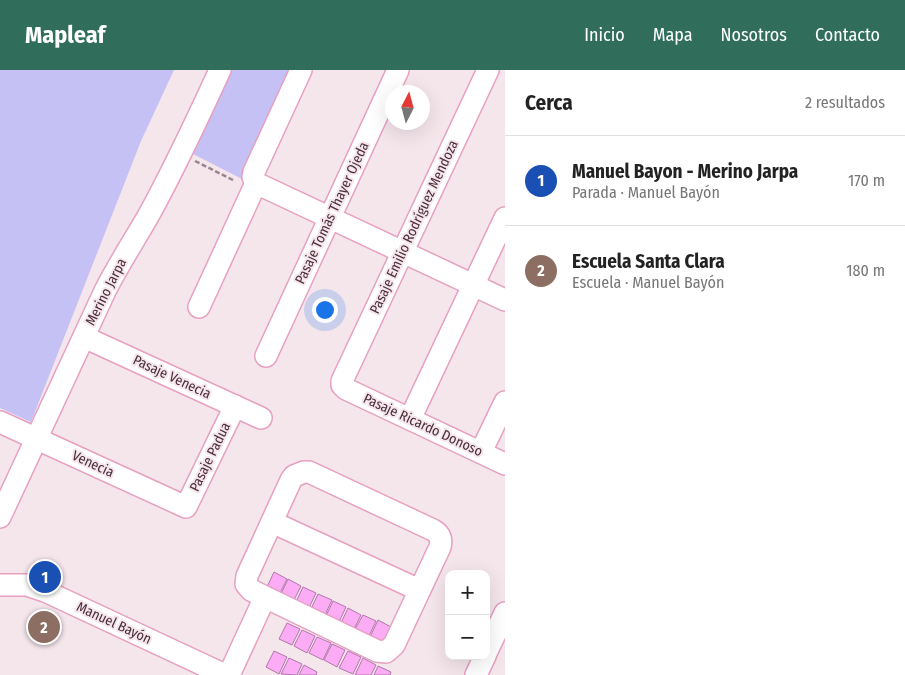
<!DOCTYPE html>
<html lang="es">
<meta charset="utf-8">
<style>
:root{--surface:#fff;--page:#f2f2f2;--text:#222;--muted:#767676;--line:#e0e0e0;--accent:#306d5a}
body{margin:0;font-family:"Fira Sans Condensed",sans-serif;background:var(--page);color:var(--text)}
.controls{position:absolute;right:15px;bottom:15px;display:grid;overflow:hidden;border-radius:10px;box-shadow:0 5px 20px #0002}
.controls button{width:45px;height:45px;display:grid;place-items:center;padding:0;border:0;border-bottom:1px solid var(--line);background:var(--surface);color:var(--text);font:25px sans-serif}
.compass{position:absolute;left:385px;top:15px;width:45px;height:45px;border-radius:50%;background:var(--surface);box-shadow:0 5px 20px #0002;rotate:6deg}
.you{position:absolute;left:324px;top:239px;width:18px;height:18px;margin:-12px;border:4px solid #fff;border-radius:50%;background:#1a73e8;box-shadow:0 0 0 8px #1a73e833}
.badge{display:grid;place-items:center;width:32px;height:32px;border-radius:50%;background:var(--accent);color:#fff;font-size:16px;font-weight:700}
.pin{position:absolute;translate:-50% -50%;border:2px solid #fff;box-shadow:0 1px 5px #0006}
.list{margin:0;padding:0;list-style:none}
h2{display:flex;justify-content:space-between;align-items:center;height:65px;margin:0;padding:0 20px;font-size:21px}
h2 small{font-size:16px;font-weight:400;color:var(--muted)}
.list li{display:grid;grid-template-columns:32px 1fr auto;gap:15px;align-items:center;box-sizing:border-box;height:90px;padding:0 20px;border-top:1px solid var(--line)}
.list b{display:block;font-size:19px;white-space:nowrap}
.list p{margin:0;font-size:16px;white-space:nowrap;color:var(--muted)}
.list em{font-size:16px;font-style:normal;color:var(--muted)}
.map{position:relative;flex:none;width:505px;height:605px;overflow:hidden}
header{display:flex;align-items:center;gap:30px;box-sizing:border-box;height:70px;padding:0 25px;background:var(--accent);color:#fff}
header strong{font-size:24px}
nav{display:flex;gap:28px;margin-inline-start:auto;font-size:18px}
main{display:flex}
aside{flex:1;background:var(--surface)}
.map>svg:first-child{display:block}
.green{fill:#c6c1f4}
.building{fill:#fcabf5;stroke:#ae78a9}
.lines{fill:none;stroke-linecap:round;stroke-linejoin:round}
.minor-casing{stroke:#e7a0c2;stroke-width:24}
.path{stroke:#9a858e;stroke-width:2.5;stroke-dasharray:5 2.5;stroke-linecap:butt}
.minor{stroke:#fff;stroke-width:21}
.labels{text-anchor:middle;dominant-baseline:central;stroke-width:4;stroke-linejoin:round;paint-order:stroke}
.street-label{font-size:14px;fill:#492d3a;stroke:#f5e6ec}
</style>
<header>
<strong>Mapleaf</strong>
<nav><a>Inicio</a><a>Mapa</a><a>Nosotros</a><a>Contacto</a></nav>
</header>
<main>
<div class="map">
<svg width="505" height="605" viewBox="0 0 505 605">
<rect width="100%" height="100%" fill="#f5e6ec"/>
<g class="green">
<polygon points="0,0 174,0 141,71 31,352 0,338"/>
<polygon points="231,0 292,0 242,109 193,84"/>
</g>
<g class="building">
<polygon points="274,502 287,509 279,525 266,519"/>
<polygon points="288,509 301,516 293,532 280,526"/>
<polygon points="303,517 316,523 308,540 295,534"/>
<polygon points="318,524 332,530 324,547 310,541"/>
<polygon points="333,531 346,537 338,554 325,548"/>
<polygon points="348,538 361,545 353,561 340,555"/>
<polygon points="363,545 376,551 368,568 354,561"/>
<polygon points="378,550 391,557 383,573 370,567"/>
<polygon points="287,553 300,559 292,575 279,569"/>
<polygon points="302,560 315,566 307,583 294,576"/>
<polygon points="317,567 331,573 323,590 309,583"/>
<polygon points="332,574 345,580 337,597 324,590"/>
<polygon points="274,581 287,587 279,604 266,597"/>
<polygon points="348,581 361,587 353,604 339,598"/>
<polygon points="289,588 302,594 297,605 281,604"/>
<polygon points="363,588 376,595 371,605 355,605"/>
<polygon points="304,595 317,602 316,605 299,605"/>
<polygon points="378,596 391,602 390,605 374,605"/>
</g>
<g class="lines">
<g class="minor-casing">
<g id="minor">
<polyline points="488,0 342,311 342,315 346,319 505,394"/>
<polyline points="256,113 505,230"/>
<polyline points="256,113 253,107 254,102 301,0"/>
<polyline points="199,237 256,113"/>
<polyline points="84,267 261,348"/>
<polyline points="266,286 398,0"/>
<polyline points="410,349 505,148"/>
<polyline points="0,352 186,437 235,336"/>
<polyline points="481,382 505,332"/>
<path d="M304,402H309L433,460C440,464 442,469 440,477L394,575L386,582L377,581L265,527L251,520L246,514L247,506L291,410L294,406Z"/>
<path d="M0,447L105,221C119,193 136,168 151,141C176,95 198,48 220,0"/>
<polyline points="272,452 419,520"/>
<polyline points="0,515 27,515 45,521 225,605"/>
<polyline points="486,583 505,543"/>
<polyline points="229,605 265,527"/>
<polyline points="476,605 485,586"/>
</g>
</g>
<polyline class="path" points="195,91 235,111"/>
<use href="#minor" class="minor"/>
</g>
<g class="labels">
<g class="street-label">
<text transform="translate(332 143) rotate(-65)">Pasaje Tomás Thayer Ojeda</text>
<text transform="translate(414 157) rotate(-65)">Pasaje Emilio Rodríguez Mendoza</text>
<text transform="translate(106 222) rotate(-63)">Merino Jarpa</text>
<text transform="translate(172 307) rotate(25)">Pasaje Venecia</text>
<text transform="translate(423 355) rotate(25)">Pasaje Ricardo Donoso</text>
<text transform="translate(210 387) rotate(-64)">Pasaje Padua</text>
<text transform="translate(93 394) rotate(25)">Venecia</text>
<text transform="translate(114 553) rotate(25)">Manuel Bayón</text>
</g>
</g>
</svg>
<div class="controls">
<button>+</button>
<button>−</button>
</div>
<svg class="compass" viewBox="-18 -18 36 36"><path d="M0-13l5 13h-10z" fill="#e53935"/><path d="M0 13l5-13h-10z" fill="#767676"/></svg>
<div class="you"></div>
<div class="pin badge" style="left:45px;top:507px;background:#1a4fb4">1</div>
<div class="pin badge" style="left:44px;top:557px;background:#8d6e63">2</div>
</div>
<aside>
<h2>Cerca<small>2 resultados</small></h2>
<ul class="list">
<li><span class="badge" style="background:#1a4fb4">1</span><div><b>Manuel Bayon - Merino Jarpa</b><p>Parada · Manuel Bayón</p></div><em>170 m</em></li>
<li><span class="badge" style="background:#8d6e63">2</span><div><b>Escuela Santa Clara</b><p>Escuela · Manuel Bayón</p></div><em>180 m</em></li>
</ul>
</aside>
</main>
